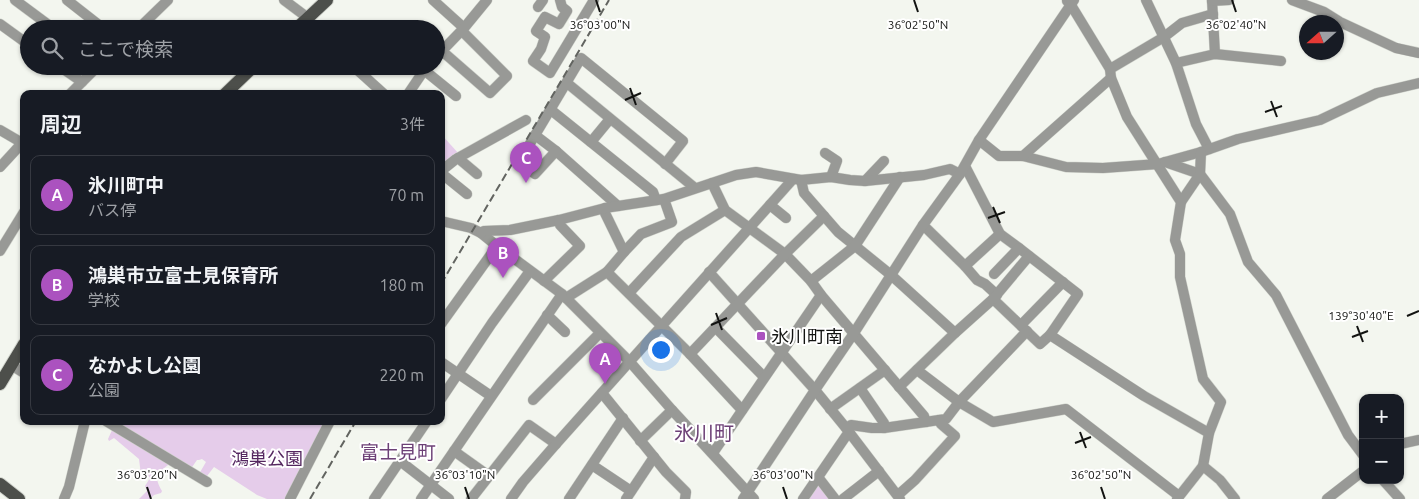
<!DOCTYPE html>
<html lang="ja">
<meta charset="utf-8">
<style>
:root{--surface:#171b24;--page:#242831;--text:#f1f3f6;--muted:#9ea1a6;--line:#363941;--accent:#ab52bf}
body{margin:0;font-family:Ubuntu,"Noto Sans JP",sans-serif;background:var(--page);color:var(--text)}
.controls{position:absolute;right:15px;bottom:15px;display:grid;overflow:hidden;border-radius:10px;box-shadow:0 1px 4px #0004}
.controls button{width:45px;height:45px;display:grid;place-items:center;padding:0;border:0;border-bottom:1px solid var(--line);background:var(--surface);color:var(--text);font:25px sans-serif}
.compass{position:absolute;left:1299px;top:15px;width:45px;height:45px;border-radius:50%;background:var(--surface);box-shadow:0 1px 4px #0004;rotate:249deg}
.you{position:absolute;left:660px;top:349px;width:18px;height:18px;margin:-12px;border:4px solid #fff;border-radius:50%;background:#1a73e8;box-shadow:0 0 0 8px #1a73e833}
.badge{display:grid;place-items:center;width:32px;height:32px;border-radius:50%;background:var(--accent);color:#fff;font-size:16px;font-weight:700}
.pin{position:absolute;translate:-50% -41px;filter:drop-shadow(0 1px 2px #0008)}
.pin::after{content:'';position:absolute;top:26px;width:18px;height:15px;background:inherit;clip-path:polygon(0 0,100% 0,50% 100%)}
.list{margin:0;padding:0;list-style:none}
h2{display:flex;justify-content:space-between;align-items:center;height:65px;margin:0;padding:0 20px;font-size:21px}
h2 small{font-size:16px;font-weight:400;color:var(--muted)}
.list li{display:grid;grid-template-columns:32px 1fr auto;gap:15px;align-items:center;box-sizing:border-box;height:80px;margin:0 10px 10px;padding:0 10px;border:1px solid var(--line);border-radius:10px}
.list b{display:block;font-size:19px;white-space:nowrap}
.list p{margin:0;font-size:16px;white-space:nowrap;color:var(--muted)}
.list em{font-size:16px;font-style:normal;color:var(--muted)}
.icon{flex:none;width:28px;height:28px;fill:none;stroke:currentColor;stroke-width:2;stroke-linecap:round;stroke-linejoin:round}
.map{position:relative;flex:none;width:1419px;height:499px;overflow:hidden}
.search{position:absolute;background:var(--surface);box-shadow:0 1px 4px #0004;left:20px;top:20px;width:425px;height:55px;display:flex;align-items:center;gap:12px;box-sizing:border-box;padding:0 18px;border-radius:28px;color:var(--muted);font-size:19px}
.panel{position:absolute;background:var(--surface);box-shadow:0 1px 4px #0004;left:20px;top:90px;width:425px;height:335px;border-radius:10px}
.map>svg:first-child{display:block}
.green{fill:#e5ccea}
.lines{fill:none;stroke-linecap:round;stroke-linejoin:round}
.minor-casing{stroke:#cfd2cb;stroke-width:11}
.major-casing{stroke:#cfd2cb;stroke-width:14}
.minor{stroke:#989996;stroke-width:10}
.major{stroke:#4d4f4b;stroke-width:12}
.rail{stroke:#626460;stroke-width:2;stroke-dasharray:8 4;stroke-linecap:butt}
.ticks{fill:none;stroke:#121311;stroke-width:2}
.poi-dot{fill:#ab52bf;stroke:#fff;stroke-width:2}
.labels{text-anchor:middle;dominant-baseline:central;stroke-width:4;stroke-linejoin:round;paint-order:stroke}
.poi-label{font-size:18px;fill:#121311;stroke:#fff;text-anchor:start}
.park-label{font-size:18px;fill:#54265f;stroke:#fff}
.neighbourhood-label{font-size:19px;fill:#6d4177;stroke:#fff}
.quarter-label{font-size:20px;fill:#6d4177;stroke:#fff}
.ticks-label{font-size:12px;text-anchor:middle;fill:#121311;stroke:#fff;stroke-width:4;stroke-linejoin:round;paint-order:stroke}
</style>
<div class="map">
<svg width="1419" height="499" viewBox="0 0 1419 499">
<rect width="100%" height="100%" fill="#f3f6ef"/>
<g class="green">
<polygon points="441,134 459,154 441,167"/>
<polygon points="120,421 329,421 290,499 267,499 257,495 214,467 207,476 202,476 199,474 206,462 202,459 199,460 197,460 190,470 118,426"/>
<path d="M113,428L171,463C159,472 152,474 162,491L161,493L154,495L150,499H139L147,491L145,486L150,478L145,473L141,475L139,459L114,438L109,441L108,439Z"/>
<polygon points="818,483 834,499 809,499"/>
</g>
<g class="lines">
<g class="minor-casing">
<g id="minor">
<polyline points="15,0 54,29"/>
<polyline points="67,0 104,29"/>
<polyline points="284,0 308,18"/>
<polyline points="433,0 464,28"/>
<polyline points="560,0 562,7 567,11 559,24 545,17 536,31 545,37 541,49 533,61 550,73 594,0"/>
<polyline points="1146,0 1176,63 1196,124 1209,149"/>
<polyline points="1212,0 1215,54"/>
<polyline points="1292,0 1324,12 1340,22 1396,48 1419,53"/>
<polyline points="1067,1 1071,5 1110,69 1111,78 1127,117 1181,202 1175,240 1180,254 1180,277 1203,379 1221,402 1209,433 1203,466"/>
<polyline points="1212,1 1229,0"/>
<polyline points="538,7 543,0"/>
<polyline points="0,24 29,45"/>
<polyline points="138,29 168,0"/>
<polyline points="442,51 490,93 507,76 462,31"/>
<polyline points="436,57 464,28 487,0"/>
<polyline points="1176,63 1215,54 1281,61"/>
<polyline points="59,66 82,82"/>
<polyline points="353,66 384,94"/>
<polyline points="1110,69 1164,37 1182,23 1213,14"/>
<polyline points="424,70 456,96"/>
<polyline points="567,83 695,188"/>
<polyline points="70,94 98,66"/>
<polyline points="408,94 427,66"/>
<polyline points="551,110 653,192 656,200"/>
<polyline points="0,130 24,144"/>
<polyline points="535,135 556,151 618,206"/>
<polyline points="979,140 999,156 1023,156 1066,167 1103,168 1158,164 1201,152 1238,139 1320,120 1377,93 1419,83"/>
<polyline points="591,142 610,119"/>
<polyline points="556,151 535,174 519,162 581,58 683,141 665,164"/>
<polyline points="825,153 837,161 831,177"/>
<polyline points="1023,156 1111,78"/>
<polyline points="458,158 477,174"/>
<polyline points="1165,162 1200,174 1230,214 1248,262 1276,295 1348,435 1363,455"/>
<polyline points="0,167 24,141"/>
<polyline points="441,171 456,159 526,120"/>
<polyline points="441,173 467,194"/>
<polyline points="801,180 804,193 838,232 891,275 955,333 993,299 1040,344 1050,335 1078,294 1019,248 1000,234 965,166"/>
<polyline points="865,181 884,161"/>
<polyline points="712,183 725,210 785,254 811,281 821,295 924,416 926,422"/>
<polyline points="1181,202 1200,174 1201,152"/>
<polyline points="770,205 786,218"/>
<polyline points="605,208 605,213 624,252"/>
<polyline points="441,221 471,228 481,233 497,246 562,294 630,362 672,410 754,499"/>
<polyline points="923,225 965,266 1000,234"/>
<polyline points="481,233 484,231 510,230 559,220 605,208 664,199 736,175 756,172 801,180 831,177 850,180 865,181 924,175 950,169 960,174"/>
<polyline points="0,251 24,212"/>
<polyline points="965,266 977,280 985,284 997,295"/>
<polyline points="607,272 624,252 641,234 672,222 664,199"/>
<polyline points="709,272 815,390 846,428 900,499"/>
<polyline points="994,274 1019,248"/>
<polyline points="544,281 580,246 560,225 559,220"/>
<polyline points="811,281 855,246 900,177"/>
<polyline points="629,293 681,237 725,210"/>
<polyline points="566,298 607,272 690,354 742,410"/>
<polyline points="993,299 1029,256"/>
<polyline points="547,315 565,332"/>
<polyline points="441,324 497,246"/>
<polyline points="1021,325 1063,282"/>
<polyline points="716,328 764,377"/>
<polyline points="1050,335 1144,396 1209,433"/>
<polyline points="690,354 785,254 824,216"/>
<polyline points="441,362 491,396"/>
<polyline points="11,365 24,373"/>
<polyline points="917,370 959,402 1027,331"/>
<polyline points="899,387 955,333"/>
<polyline points="860,388 884,423 884,428"/>
<polyline points="602,393 666,472 686,492 685,499"/>
<polyline points="441,399 492,323 530,271"/>
<polyline points="533,400 600,333"/>
<polyline points="830,409 885,370"/>
<polyline points="106,421 207,482"/>
<polyline points="846,428 851,425 872,428 884,428 946,419 959,402 993,422 1066,409 1179,496"/>
<polyline points="640,441 672,410"/>
<polyline points="1400,444 1419,440"/>
<polyline points="454,451 489,476"/>
<polyline points="713,453 821,295"/>
<polyline points="400,461 449,499"/>
<polyline points="592,465 631,491"/>
<polyline points="818,477 835,499"/>
<polyline points="1383,480 1400,499"/>
<polyline points="898,495 915,480 955,436 941,424 939,420"/>
<polyline points="64,499 69,487 85,421"/>
<polyline points="290,499 330,421"/>
<polyline points="374,499 427,421"/>
<polyline points="421,499 562,294"/>
<polyline points="471,499 529,425 556,444"/>
<polyline points="511,499 523,482 556,444 793,179"/>
<polyline points="569,499 623,418"/>
<polyline points="626,499 654,457"/>
<polyline points="743,499 815,390 854,333 923,225 960,174 979,140 1074,0"/>
<polyline points="803,499 846,436 850,433"/>
<polyline points="843,499 879,471"/>
<polyline points="1177,499 1203,466 1220,480 1235,499"/>
<polyline points="1327,499 1363,471"/>
</g>
</g>
<g class="major-casing">
<g id="major">
<polyline points="296,29 327,0"/>
<polyline points="225,94 254,66"/>
<polyline points="0,384 24,344"/>
<polyline points="0,484 19,499"/>
</g>
</g>
<use href="#minor" class="minor"/>
<use href="#major" class="major"/>
<g class="rail">
<polyline points="441,284 609,0"/>
<polyline points="310,499 356,421"/>
</g>
</g>
<path class="ticks" d="M596,0L600,12M914,0L918,12M1232,0L1236,12M630,88L636,105M625,100L641,93M1271,101L1277,117M1265,112L1282,106M993,207L1000,223M988,218L1005,212M716,313L722,330M1407,316L1419,311M711,325L727,318M1357,326L1363,342M1352,337L1368,331M1080,432L1086,448M1075,443L1091,437M147,487L151,499M465,487L469,499M783,487L787,499M1101,487L1105,499"/>
<rect class="poi-dot" x="756" y="331" width="10" height="10" rx="2.5"/>
<g class="labels">
<g class="poi-label">
<text x="771" y="336">氷川町南</text>
</g>
<g class="park-label">
<text x="267" y="458">鴻巣公園</text>
</g>
<g class="neighbourhood-label">
<text x="398" y="452">富士見町</text>
</g>
<g class="quarter-label">
<text x="704" y="432">氷川町</text>
</g>
</g>
<g class="ticks-label">
<text x="600" y="29">36°03'00"N</text>
<text x="918" y="29">36°02'50"N</text>
<text x="1236" y="29">36°02'40"N</text>
<text x="1361" y="320">139°30'40"E</text>
<text x="147" y="479">36°03'20"N</text>
<text x="465" y="479">36°03'10"N</text>
<text x="783" y="479">36°03'00"N</text>
<text x="1101" y="479">36°02'50"N</text>
</g>
</svg>
<div class="controls">
<button>+</button>
<button>−</button>
</div>
<svg class="compass" viewBox="-18 -18 36 36"><path d="M0-13l5 13h-10z" fill="#e53935"/><path d="M0 13l5-13h-10z" fill="#9ea1a6"/></svg>
<div class="you"></div>
<div class="pin badge" style="left:605px;top:384px">A</div>
<div class="pin badge" style="left:503px;top:278px">B</div>
<div class="pin badge" style="left:526px;top:183px">C</div>
<div class="search"><svg class="icon" aria-label="search" viewBox="0 0 24 24"><circle cx="10" cy="10" r="6"/><path d="M15 15l6 6"/></svg>ここで検索</div>
<section class="panel">
<h2>周辺<small>3件</small></h2>
<ul class="list">
<li><span class="badge">A</span><div><b>氷川町中</b><p>バス停</p></div><em>70 m</em></li>
<li><span class="badge">B</span><div><b>鴻巣市立富士見保育所</b><p>学校</p></div><em>180 m</em></li>
<li><span class="badge">C</span><div><b>なかよし公園</b><p>公園</p></div><em>220 m</em></li>
</ul>
</section>
</div>
